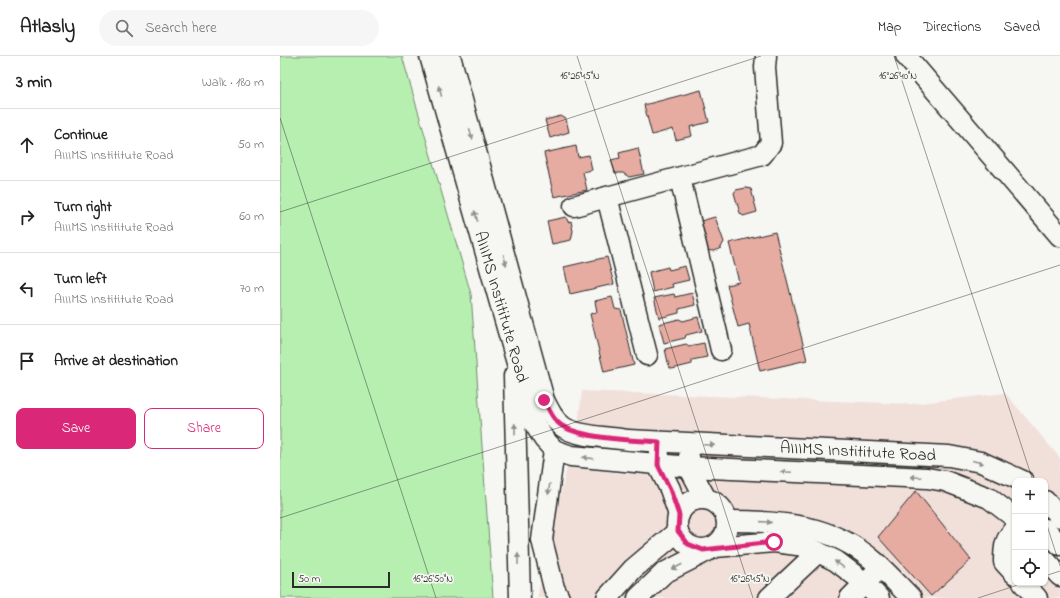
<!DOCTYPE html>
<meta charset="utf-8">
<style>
:root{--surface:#fff;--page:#f6f6f6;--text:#222;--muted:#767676;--line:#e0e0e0;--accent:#db2777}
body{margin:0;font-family:"Indie Flower",sans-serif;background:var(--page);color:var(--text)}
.controls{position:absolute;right:12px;bottom:12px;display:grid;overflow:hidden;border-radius:8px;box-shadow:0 1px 3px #0004}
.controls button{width:36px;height:36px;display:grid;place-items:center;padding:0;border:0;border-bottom:1px solid var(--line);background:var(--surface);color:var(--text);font:20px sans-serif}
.scale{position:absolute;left:12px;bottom:10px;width:98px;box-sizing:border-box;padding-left:4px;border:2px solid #2b2b2b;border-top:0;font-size:11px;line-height:14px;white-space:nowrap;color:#2b2b2b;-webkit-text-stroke:3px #f6f6f2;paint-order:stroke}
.stop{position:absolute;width:12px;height:12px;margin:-9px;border:3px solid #db2777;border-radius:50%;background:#fff}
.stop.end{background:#db2777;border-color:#fff;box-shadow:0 1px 4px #0008}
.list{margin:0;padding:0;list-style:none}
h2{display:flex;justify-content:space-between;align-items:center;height:52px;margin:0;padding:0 16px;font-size:17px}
h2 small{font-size:13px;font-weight:400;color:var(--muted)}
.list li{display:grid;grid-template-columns:26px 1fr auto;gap:12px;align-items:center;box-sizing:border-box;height:72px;padding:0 16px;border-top:1px solid var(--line)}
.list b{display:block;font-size:15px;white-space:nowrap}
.list p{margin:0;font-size:13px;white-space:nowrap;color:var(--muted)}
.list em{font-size:13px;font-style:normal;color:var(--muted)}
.actions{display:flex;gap:8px;padding:12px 16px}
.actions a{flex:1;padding:9px 0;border:1px solid var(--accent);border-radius:8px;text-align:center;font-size:14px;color:var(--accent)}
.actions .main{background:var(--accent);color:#fff}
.icon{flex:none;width:22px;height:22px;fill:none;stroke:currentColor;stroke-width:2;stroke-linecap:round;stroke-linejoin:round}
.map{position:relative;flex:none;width:780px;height:542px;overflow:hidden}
header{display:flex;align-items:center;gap:24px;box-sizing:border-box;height:56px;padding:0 20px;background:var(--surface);border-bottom:1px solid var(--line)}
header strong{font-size:19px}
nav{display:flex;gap:22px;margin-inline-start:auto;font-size:14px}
.search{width:280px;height:36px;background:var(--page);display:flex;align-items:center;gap:10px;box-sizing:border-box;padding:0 14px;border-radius:22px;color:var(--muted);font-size:15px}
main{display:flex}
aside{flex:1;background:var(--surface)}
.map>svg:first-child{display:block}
.built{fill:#f1e0da;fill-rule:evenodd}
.green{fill:#b7efb1;stroke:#718d6e}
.building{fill:#e6aca2;stroke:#2b2b2b}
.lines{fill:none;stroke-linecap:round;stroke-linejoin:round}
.minor-casing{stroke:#2b2b2b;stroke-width:23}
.minor{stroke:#f6f6f2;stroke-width:20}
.oneway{fill:#90908e}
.route{stroke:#db2777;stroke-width:5}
.ticks{fill:none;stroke:#2b2b2b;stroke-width:1;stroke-opacity:0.45}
.labels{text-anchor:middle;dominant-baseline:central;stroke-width:3.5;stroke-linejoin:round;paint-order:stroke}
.street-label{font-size:17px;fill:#2b2b2b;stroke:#f6f6f2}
.ticks-label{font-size:10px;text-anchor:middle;fill:#2b2b2b;stroke:#f6f6f2;stroke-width:3.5;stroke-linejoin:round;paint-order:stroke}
</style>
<header>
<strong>Atlasly</strong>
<div class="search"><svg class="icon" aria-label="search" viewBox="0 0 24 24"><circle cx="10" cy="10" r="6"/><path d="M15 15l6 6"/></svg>Search here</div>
<nav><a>Map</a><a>Directions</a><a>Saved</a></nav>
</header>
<main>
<aside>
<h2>3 min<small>Walk · 180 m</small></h2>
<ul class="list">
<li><svg class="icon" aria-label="ahead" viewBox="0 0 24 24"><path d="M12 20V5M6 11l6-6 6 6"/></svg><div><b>Continue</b><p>AIIIMS Instititute Road</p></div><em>50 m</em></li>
<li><svg class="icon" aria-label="right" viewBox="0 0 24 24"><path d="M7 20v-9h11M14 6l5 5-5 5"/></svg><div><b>Turn right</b><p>AIIIMS Instititute Road</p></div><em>60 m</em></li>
<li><svg class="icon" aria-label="left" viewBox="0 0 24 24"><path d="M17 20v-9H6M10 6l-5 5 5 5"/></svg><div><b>Turn left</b><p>AIIIMS Instititute Road</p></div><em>70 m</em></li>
<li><svg class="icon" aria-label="arrive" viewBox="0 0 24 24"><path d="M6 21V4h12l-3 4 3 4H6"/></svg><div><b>Arrive at destination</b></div></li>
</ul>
<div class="actions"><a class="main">Save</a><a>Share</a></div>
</aside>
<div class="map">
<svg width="780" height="542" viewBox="0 0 780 542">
<rect width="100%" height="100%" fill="#f6f6f2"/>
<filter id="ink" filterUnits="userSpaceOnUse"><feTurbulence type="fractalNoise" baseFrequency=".025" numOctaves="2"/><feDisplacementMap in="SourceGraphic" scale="8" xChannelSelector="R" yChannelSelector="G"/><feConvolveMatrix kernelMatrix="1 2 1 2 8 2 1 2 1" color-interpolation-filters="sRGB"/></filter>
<g filter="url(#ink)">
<path class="built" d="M302,335L632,348L725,337L780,402V542H257L287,411L349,418L352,377L298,369ZM735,425H765V527H735Z"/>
<polygon class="green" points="0,0 122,0 191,238 213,542 0,542"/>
<g class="building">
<polygon points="421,34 429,66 410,71 412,80 396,84 393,73 372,79 364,49"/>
<polygon points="281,60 286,63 289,76 270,82 265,64"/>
<polygon points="296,90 298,101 309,99 312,114 303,116 307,134 274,141 264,97"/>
<polygon points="358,92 364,118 349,121 343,117 335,117 331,104 340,102 339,97"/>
<polygon points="466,132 471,133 477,156 463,160 460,157 454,137 456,134"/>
<polygon points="286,161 288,166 291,165 293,175 291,184 272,188 267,165"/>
<polygon points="435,161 444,186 440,193 433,195 425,194 417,166"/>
<polygon points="495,176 527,304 480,315 469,268 458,271 447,229 459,226 449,187"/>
<polygon points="327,201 334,228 290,238 284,211"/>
<polygon points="405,210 409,224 392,228 393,231 373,236 369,216 388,211 389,214"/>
<polygon points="412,237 415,249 399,253 399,257 379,262 374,242 394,238 395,241"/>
<polygon points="332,241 335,253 341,254 354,309 324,316 310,258 317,256 315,245"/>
<polygon points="418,261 422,275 406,279 405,282 384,287 379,268 399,263 403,265"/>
<polygon points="424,287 427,301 412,304 412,308 392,313 389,311 385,293 406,288 409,290"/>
<polygon points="636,435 691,504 651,540 598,481"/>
</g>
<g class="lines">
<g class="minor-casing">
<g id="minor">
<polyline points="150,0 254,367 264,383 274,394 291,400 409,411 647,422 665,425 709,442 735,462"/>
<path d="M170,0L264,344C269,354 273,363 282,370C295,381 331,381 348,384L669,400L701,406L743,425"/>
<polyline points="626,0 780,180"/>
<polyline points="400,122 441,294"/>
<polyline points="327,141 367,299"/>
<polyline points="294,150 482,99 491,87 485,11 486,0"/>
<polyline points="234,320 240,542"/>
<polyline points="274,394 262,484 274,532 279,542"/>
<polyline points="379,399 378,409 390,433 399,459"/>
<polyline points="409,400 409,411 426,443"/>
<circle cx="422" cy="468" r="25"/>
<polyline points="765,445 780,461"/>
<path d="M447,465C501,465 551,468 594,505C607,516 619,530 631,542"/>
<path d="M735,472C725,484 724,489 724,506L735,518"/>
<polyline points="765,473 780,489"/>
<polyline points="765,504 780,520"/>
<polyline points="743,527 757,542"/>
<polyline points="327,542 353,513 398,475"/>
<polyline points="358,542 384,517 435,491 494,486 525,490 544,499 556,505 585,527 599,542"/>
<polyline points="489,542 538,496"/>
<polyline points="570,542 594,518"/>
</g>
</g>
<use href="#minor" class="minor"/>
</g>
<defs><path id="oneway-solid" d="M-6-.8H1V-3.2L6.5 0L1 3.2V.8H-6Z"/></defs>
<g class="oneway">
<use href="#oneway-solid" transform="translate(160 35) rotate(-106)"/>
<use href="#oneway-solid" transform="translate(191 78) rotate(75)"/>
<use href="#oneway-solid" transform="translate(196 160) rotate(-106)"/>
<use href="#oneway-solid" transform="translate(225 204) rotate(75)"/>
<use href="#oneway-solid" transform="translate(235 373) rotate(-92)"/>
<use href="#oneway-solid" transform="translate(429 389) rotate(3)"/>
<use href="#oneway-solid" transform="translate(308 402) rotate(-173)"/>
<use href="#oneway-solid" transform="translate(698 406) rotate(15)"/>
<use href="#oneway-solid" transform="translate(506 416) rotate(-178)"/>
<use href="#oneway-solid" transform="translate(636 421) rotate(-178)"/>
<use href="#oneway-solid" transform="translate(269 433) rotate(98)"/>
<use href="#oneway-solid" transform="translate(486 466) rotate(4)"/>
<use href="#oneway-solid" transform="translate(238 503) rotate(-91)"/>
<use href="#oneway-solid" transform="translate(559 508) rotate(-144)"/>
<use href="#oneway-solid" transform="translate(397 511) rotate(152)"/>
</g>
</g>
<g class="lines" filter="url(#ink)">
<path class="route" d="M264,344C269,354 274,366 284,371C306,383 353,384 379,386L378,409L390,433L399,459L398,475L408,488L423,494L494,486"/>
</g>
<path class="ticks" d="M297,0L473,542M614,0L753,425M0,62L156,542M0,156L481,0M0,462L780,209M765,463L780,510M765,520L780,515M698,542L744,527"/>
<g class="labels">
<g class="street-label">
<text transform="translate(221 251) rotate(74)">AIIIMS Instititute Road</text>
<text transform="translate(578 396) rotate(3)">AIIIMS Instititute Road</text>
</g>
</g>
<g class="ticks-label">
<text x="300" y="23">16°26'45"N</text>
<text x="618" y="23">16°26'40"N</text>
<text x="153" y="526">16°26'50"N</text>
<text x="470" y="526">16°26'45"N</text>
</g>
</svg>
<div class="controls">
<button>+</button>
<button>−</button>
<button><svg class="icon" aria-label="locate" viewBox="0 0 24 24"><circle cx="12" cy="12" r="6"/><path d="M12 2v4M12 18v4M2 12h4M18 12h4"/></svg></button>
</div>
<div class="scale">50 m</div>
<div class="stop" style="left:494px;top:486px"></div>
<div class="stop end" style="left:264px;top:344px"></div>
</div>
</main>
